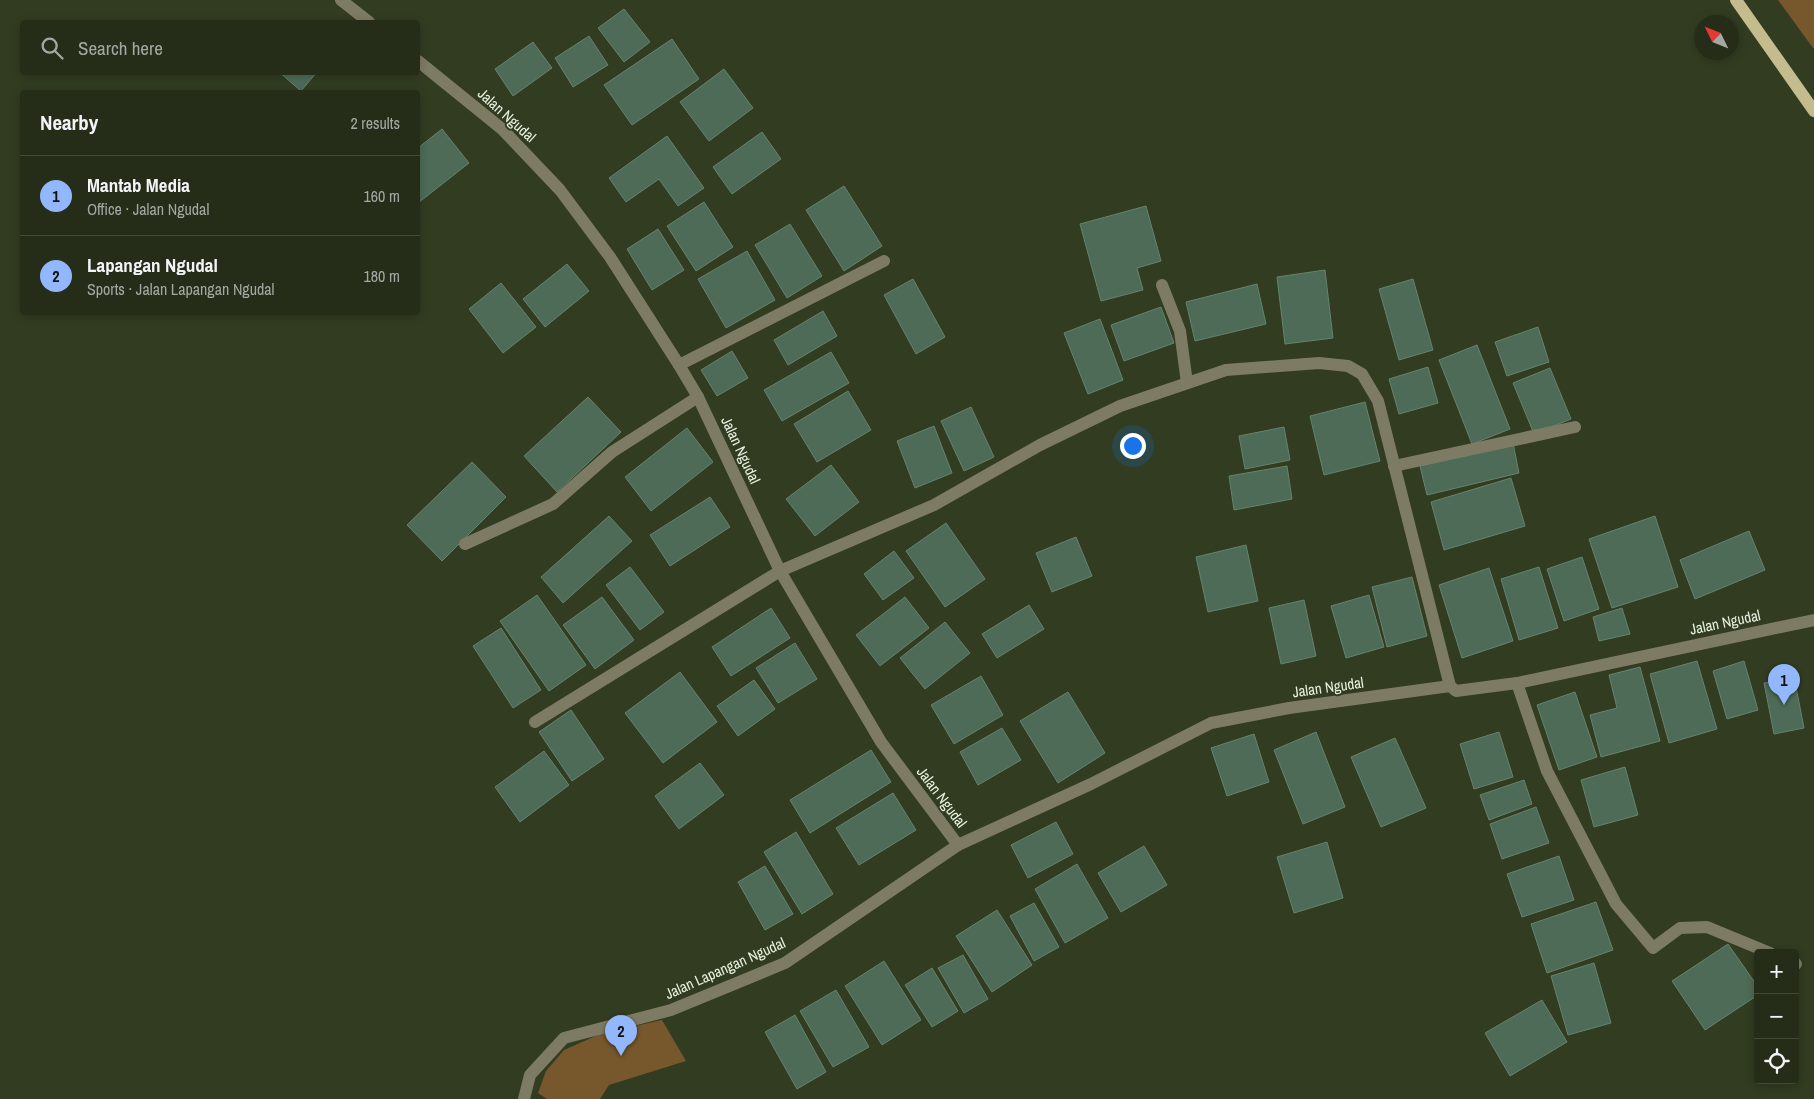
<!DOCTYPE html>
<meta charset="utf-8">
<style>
:root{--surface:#252d19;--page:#313926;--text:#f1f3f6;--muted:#a3a8a2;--line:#424938;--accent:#92b7fd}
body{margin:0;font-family:"Archivo Narrow",sans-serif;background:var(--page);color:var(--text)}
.controls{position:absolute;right:15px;bottom:15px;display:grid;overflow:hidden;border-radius:5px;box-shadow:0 2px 8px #0003}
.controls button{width:45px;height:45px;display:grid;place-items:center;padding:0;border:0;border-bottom:1px solid var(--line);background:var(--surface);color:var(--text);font:25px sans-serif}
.compass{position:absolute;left:1694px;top:15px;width:45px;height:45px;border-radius:50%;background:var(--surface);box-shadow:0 2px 8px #0003;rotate:313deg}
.you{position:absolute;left:1132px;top:445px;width:18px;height:18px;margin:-12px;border:4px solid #fff;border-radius:50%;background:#1a73e8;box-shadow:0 0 0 8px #1a73e833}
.badge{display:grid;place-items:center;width:32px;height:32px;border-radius:50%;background:var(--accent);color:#111;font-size:16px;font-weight:700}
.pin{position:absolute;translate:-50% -41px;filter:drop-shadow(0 1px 2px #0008)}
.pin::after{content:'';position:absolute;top:26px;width:18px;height:15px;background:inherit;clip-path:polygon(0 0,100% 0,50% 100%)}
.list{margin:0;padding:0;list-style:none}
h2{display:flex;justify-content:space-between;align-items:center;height:65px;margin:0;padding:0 20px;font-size:21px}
h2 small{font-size:16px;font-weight:400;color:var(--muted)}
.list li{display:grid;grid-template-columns:32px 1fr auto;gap:15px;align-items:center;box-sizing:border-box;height:80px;padding:0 20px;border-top:1px solid var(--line)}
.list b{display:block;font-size:19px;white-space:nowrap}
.list p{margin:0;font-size:16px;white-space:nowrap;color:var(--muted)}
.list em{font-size:16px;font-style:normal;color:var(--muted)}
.icon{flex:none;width:28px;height:28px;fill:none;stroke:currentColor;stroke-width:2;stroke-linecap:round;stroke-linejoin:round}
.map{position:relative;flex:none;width:1814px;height:1099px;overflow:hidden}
.search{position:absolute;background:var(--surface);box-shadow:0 2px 8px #0003;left:20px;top:20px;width:400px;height:55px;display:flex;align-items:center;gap:12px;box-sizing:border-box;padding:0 18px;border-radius:5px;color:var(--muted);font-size:19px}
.panel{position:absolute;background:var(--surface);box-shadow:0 2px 8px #0003;left:20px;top:90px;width:400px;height:225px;border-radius:5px}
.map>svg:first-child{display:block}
.green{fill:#77572c}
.building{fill:#4d6b56;stroke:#65836e}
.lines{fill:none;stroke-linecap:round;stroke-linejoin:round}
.minor{stroke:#7e7b64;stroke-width:12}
.major{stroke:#c4bc8d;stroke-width:12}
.labels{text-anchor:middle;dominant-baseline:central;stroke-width:4;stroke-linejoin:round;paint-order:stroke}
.street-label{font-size:15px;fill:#e8f0df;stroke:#313c21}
</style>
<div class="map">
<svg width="1814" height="1099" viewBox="0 0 1814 1099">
<rect width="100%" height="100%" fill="#313c21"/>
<g class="green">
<polygon points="1778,0 1814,0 1814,48 1813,48"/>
<polygon points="662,1020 686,1061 609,1085 600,1099 547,1099 538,1093 546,1071 564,1050 600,1034"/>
</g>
<g class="building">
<polygon points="624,9 650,42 624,62 598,28"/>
<polygon points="589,36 608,65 573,87 555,58"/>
<polygon points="672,39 699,79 632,125 604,85"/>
<polygon points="533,42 552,68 513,96 495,69"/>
<polygon points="724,69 753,108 709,141 680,102"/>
<polygon points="279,72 317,72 301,91"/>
<polygon points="442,129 469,163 418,203 418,148"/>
<polygon points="762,132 781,159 732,194 713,167"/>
<polygon points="667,136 704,188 678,206 659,179 626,202 609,178"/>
<polygon points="844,186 882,246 844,271 806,210"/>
<polygon points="704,202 733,247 696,271 667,226"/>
<polygon points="1146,206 1161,261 1137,268 1143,290 1101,301 1080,224"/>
<polygon points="790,224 822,276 787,298 755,245"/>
<polygon points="658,229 684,270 652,290 627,249"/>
<polygon points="747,251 775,300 726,328 698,279"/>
<polygon points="567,264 589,291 545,327 523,299"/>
<polygon points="1325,270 1333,338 1285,344 1277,277"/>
<polygon points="913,279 945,337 916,354 884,295"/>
<polygon points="1413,279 1433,350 1399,360 1379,289"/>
<polygon points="501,283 536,327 503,353 469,309"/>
<polygon points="1257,284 1266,324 1195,341 1186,302"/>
<polygon points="1161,307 1174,343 1124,361 1111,325"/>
<polygon points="823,311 837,336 788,365 774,340"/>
<polygon points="1100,319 1123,380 1088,394 1064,333"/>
<polygon points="1538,327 1549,362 1507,376 1495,342"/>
<polygon points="1477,345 1510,429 1472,444 1439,360"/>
<polygon points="732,351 748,378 717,396 701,370"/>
<polygon points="831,352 849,383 782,421 764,390"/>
<polygon points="1428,367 1438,403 1399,414 1389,379"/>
<polygon points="1550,368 1571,419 1534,434 1513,383"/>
<polygon points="848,391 871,430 817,462 794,424"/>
<polygon points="588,397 621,432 557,492 524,456"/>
<polygon points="1365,402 1380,461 1324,475 1310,416"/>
<polygon points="971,407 994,457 964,471 941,421"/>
<polygon points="934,426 952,473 915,488 897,441"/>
<polygon points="1284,427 1290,460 1245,469 1239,436"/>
<polygon points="687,428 713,462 651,511 625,477"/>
<polygon points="1513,443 1519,473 1427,495 1420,466"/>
<polygon points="472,462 506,497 442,561 407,525"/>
<polygon points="831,465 859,502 815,536 786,499"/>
<polygon points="1287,466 1292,499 1234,510 1229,476"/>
<polygon points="1511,478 1525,526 1444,550 1431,502"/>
<polygon points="710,497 730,527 670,566 650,535"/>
<polygon points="609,516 632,541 563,603 541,577"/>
<polygon points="1655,516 1678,587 1612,608 1589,539"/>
<polygon points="946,523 985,579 945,607 906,551"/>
<polygon points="1749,531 1765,570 1695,599 1680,560"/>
<polygon points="1076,537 1092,576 1052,592 1036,553"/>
<polygon points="1246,545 1258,601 1208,612 1196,557"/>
<polygon points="894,551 914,578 883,600 864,574"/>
<polygon points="1582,557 1599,609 1564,621 1547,569"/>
<polygon points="630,567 664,612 640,630 606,585"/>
<polygon points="1539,567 1558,628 1519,640 1501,579"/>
<polygon points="1489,568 1513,641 1462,658 1439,585"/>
<polygon points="1412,577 1427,636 1387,647 1372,587"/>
<polygon points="537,595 586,665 549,691 500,621"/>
<polygon points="1369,595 1384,647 1346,658 1331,606"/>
<polygon points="602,597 634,640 595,669 563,625"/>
<polygon points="905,597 929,628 880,666 856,635"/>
<polygon points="1304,600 1316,656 1281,664 1269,608"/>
<polygon points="1029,605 1044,629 997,658 982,634"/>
<polygon points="771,608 790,638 731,676 712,647"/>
<polygon points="1622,608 1630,634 1599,641 1593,617"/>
<polygon points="945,622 970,653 925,689 900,658"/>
<polygon points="501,628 541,690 513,708 473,646"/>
<polygon points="795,643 817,679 778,703 756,668"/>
<polygon points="1697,661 1717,729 1669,743 1650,674"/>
<polygon points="1744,661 1758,710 1727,719 1713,671"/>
<polygon points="1640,667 1660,741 1601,757 1590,715 1617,708 1609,675"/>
<polygon points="680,672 717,722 663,763 625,713"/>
<polygon points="981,676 1003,715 954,744 931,705"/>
<polygon points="1794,677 1804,728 1774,734 1764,683"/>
<polygon points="754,680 775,709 738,736 717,706"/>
<polygon points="1068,692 1105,753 1058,783 1020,721"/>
<polygon points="1575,692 1597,757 1559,770 1537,705"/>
<polygon points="571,710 604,759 572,781 539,732"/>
<polygon points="1002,728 1021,760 978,785 960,752"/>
<polygon points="1316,732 1345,807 1303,824 1274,750"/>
<polygon points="1499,732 1513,777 1474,789 1460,744"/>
<polygon points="1254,734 1269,782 1227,796 1211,748"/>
<polygon points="1395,738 1426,808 1381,827 1351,757"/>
<polygon points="871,750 891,782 810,833 790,800"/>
<polygon points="544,751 569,785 520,822 495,787"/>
<polygon points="700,763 724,795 679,829 655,796"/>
<polygon points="1625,767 1638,815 1594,827 1581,780"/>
<polygon points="1524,780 1532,804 1489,820 1480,795"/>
<polygon points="893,793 916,830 859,865 836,828"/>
<polygon points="1536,807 1549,843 1502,859 1490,824"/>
<polygon points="1056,822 1073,854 1028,878 1011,845"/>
<polygon points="796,832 833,894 802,914 764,852"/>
<polygon points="1327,842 1343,898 1294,913 1277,857"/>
<polygon points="1144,846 1167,885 1121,912 1098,873"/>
<polygon points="1559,856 1574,900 1522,917 1507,874"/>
<polygon points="1077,864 1108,918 1065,943 1035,889"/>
<polygon points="765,866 793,914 765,930 738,882"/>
<polygon points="1596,902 1613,950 1547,973 1531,924"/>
<polygon points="1034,903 1059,947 1034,961 1010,916"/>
<polygon points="997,910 1032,965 992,992 956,936"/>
<polygon points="1728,944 1758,987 1758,995 1705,1030 1672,981"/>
<polygon points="963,955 988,999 964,1013 938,968"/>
<polygon points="884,961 921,1020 882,1045 845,986"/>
<polygon points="1594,963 1611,1023 1568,1035 1551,976"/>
<polygon points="932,968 958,1011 932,1027 905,985"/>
<polygon points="836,990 869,1047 833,1067 800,1011"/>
<polygon points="1542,1000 1567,1042 1510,1076 1485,1033"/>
<polygon points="795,1015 826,1072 797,1089 765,1032"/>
</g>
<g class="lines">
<g class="minor">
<polyline points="341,0 369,22"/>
<polyline points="418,61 502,129 560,190 610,257 679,365 698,397 780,571 881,742 958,845 1091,784 1211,723 1289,708 1450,686 1456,691 1517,683 1814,620"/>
<polyline points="1162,285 1180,331 1187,383"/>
<polyline points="679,365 884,261"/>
<polyline points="1394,466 1575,427"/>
<polyline points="465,544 553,504 612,452 698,397"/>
<polyline points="1517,683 1547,771 1616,904 1653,948 1680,928 1707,927 1770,953"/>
<polyline points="535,722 780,571 934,505 1040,445 1120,406 1226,370 1319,363 1348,366 1362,374 1378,401 1450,686"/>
<polyline points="1795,963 1796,964"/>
<polyline points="524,1099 530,1075 564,1038 671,1010 785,963 958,845"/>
</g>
<polyline class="major" points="1736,0 1814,111"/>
</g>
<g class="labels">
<g class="street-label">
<text transform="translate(507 115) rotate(42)">Jalan Ngudal</text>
<text transform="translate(741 450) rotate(65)">Jalan Ngudal</text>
<text transform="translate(1725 622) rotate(-12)">Jalan Ngudal</text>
<text transform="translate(1328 687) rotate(-8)">Jalan Ngudal</text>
<text transform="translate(942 797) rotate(53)">Jalan Ngudal</text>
<text transform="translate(725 968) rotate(-24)">Jalan Lapangan Ngudal</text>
</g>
</g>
</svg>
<div class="controls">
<button>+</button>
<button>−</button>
<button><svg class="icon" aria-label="locate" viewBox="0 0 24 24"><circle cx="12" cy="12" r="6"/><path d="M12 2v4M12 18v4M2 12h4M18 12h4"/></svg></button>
</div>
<svg class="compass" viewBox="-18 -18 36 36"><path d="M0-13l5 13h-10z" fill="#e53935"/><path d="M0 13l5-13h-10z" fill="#a3a8a2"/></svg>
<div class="you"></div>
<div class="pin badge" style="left:1784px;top:705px">1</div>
<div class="pin badge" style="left:621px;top:1056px">2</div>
<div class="search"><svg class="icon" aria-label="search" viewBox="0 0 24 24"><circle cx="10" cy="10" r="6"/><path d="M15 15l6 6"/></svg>Search here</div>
<section class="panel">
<h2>Nearby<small>2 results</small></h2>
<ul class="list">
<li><span class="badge">1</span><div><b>Mantab Media</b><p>Office · Jalan Ngudal</p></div><em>160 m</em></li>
<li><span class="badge">2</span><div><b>Lapangan Ngudal</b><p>Sports · Jalan Lapangan Ngudal</p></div><em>180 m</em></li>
</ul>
</section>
</div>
